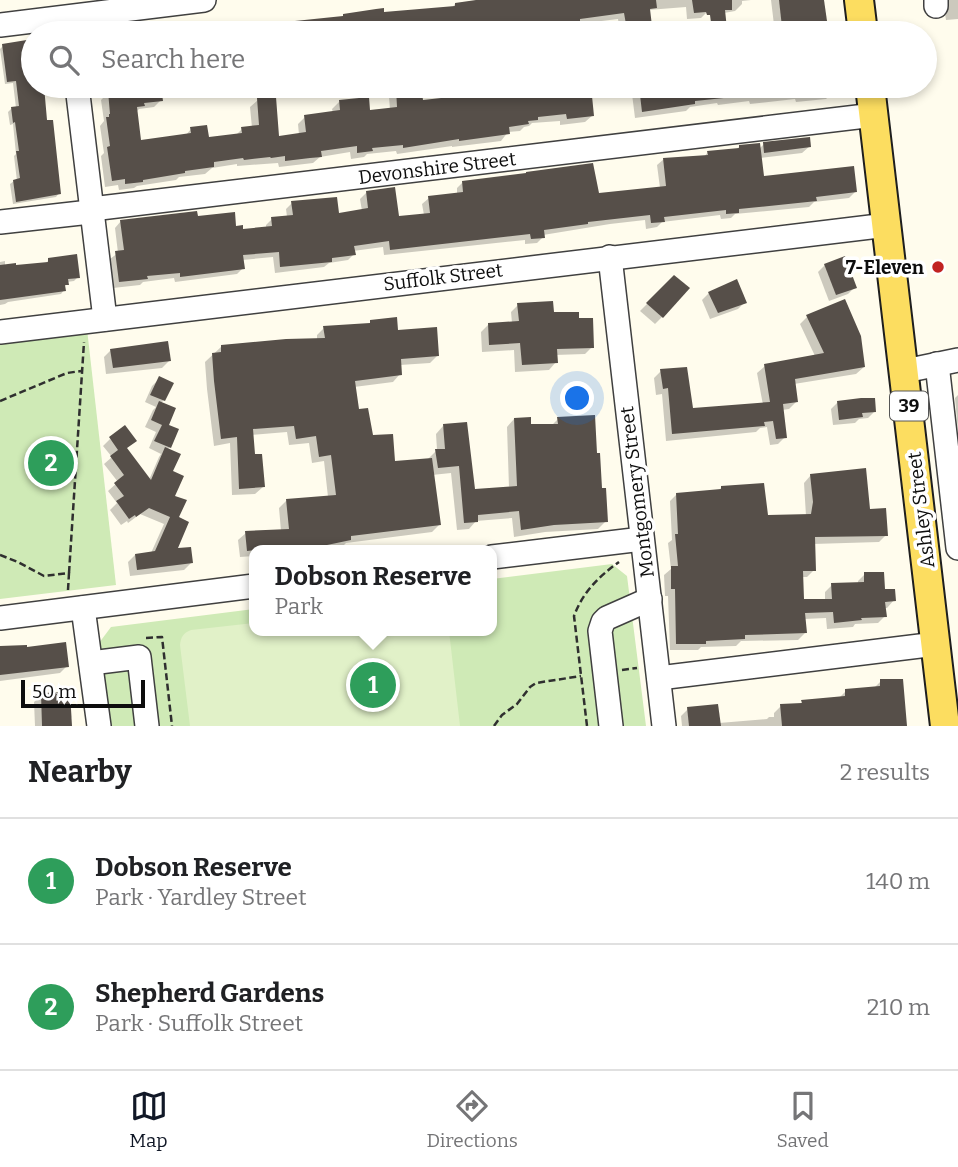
<!DOCTYPE html>
<meta charset="utf-8">
<style>
:root{--surface:#fff;--page:#f6f6f6;--text:#202124;--muted:#757577;--line:#e0e0e0;--accent:#111827}
body{margin:0;font-family:Bitter,serif;background:var(--page);color:var(--text)}
.scale{position:absolute;left:21px;bottom:18px;width:124px;box-sizing:border-box;padding-left:7px;border:4px solid #0d0d0d;border-top:0;font-size:19px;line-height:24px;white-space:nowrap;color:#0d0d0d;-webkit-text-stroke:5px #fff;paint-order:stroke}
.you{position:absolute;left:578px;top:399px;width:24px;height:24px;margin:-18px;border:5px solid #fff;border-radius:50%;background:#1a73e8;box-shadow:0 0 0 10px #1a73e833}
.badge{display:grid;place-items:center;width:46px;height:46px;border-radius:50%;background:var(--accent);color:#fff;font-size:23px;font-weight:700}
.pin{position:absolute;translate:-50% -50%;border:4px solid #fff;box-shadow:0 2px 7px #0006}
.popup{position:absolute;left:249px;top:545px;width:248px;height:91px;box-sizing:border-box;display:grid;place-content:center;border-radius:14px;background:var(--surface);filter:drop-shadow(0 2px 5px #0005);font-size:23px;white-space:nowrap;color:var(--muted)}
.popup b{font-size:26px;color:var(--text)}
.popup::after{content:'';position:absolute;left:50%;top:100%;margin-left:-14px;border:14px solid transparent;border-top-color:var(--surface)}
.list{margin:0;padding:0;list-style:none}
h2{display:flex;justify-content:space-between;align-items:center;height:91px;margin:0;padding:0 28px;font-size:30px}
h2 small{font-size:23px;font-weight:400;color:var(--muted)}
.list li{display:grid;grid-template-columns:46px 1fr auto;gap:21px;align-items:center;box-sizing:border-box;height:126px;padding:0 28px;border-top:2px solid var(--line)}
.list b{display:block;font-size:26px;white-space:nowrap}
.list p{margin:0;font-size:23px;white-space:nowrap;color:var(--muted)}
.list em{font-size:23px;font-style:normal;color:var(--muted)}
.icon{flex:none;width:38px;height:38px;fill:none;stroke:currentColor;stroke-width:2;stroke-linecap:round;stroke-linejoin:round}
.map{position:relative;flex:none;width:958px;height:726px;overflow:hidden}
.search{position:absolute;background:var(--surface);box-shadow:0 4px 10px #0003;left:21px;right:21px;top:21px;height:77px;display:flex;align-items:center;gap:18px;box-sizing:border-box;padding:0 24px;border-radius:38px;color:var(--muted);font-size:26px}
.sheet{height:343px;background:var(--surface)}
nav{display:flex;justify-content:space-around;align-items:center;box-sizing:border-box;height:98px;border-top:2px solid var(--line);background:var(--surface);font-size:19px;color:var(--muted)}
nav a{display:grid;justify-items:center;gap:4px}
nav .on{color:var(--accent)}
.map>svg:first-child{display:block}
.green{fill:#cfeab6}
.pitch{fill:#e1f1c8}
.shadow{fill:#0003}
.building{fill:#564f49}
.lines{fill:none;stroke-linecap:round;stroke-linejoin:round}
.minor-casing{stroke:#404040;stroke-width:26}
.major-casing{stroke:#1e1e1e;stroke-width:32}
.path{stroke:#2f2f2f;stroke-width:2.5;stroke-dasharray:7 3.5;stroke-linecap:butt}
.minor{stroke:#fff;stroke-width:23}
.major{stroke:#fcdd60;stroke-width:28}
.poi-dot{fill:#c12222;stroke:#fff;stroke-width:2.5}
.labels{text-anchor:middle;dominant-baseline:central;stroke-width:7;stroke-linejoin:round;paint-order:stroke}
.shield{fill:#fff;stroke:#565656;stroke-width:2}
.shield-label{font-size:18px;font-weight:bold;fill:#0d0d0d}
.street-label{font-size:19px;fill:#0d0d0d;stroke:#fff}
.poi-label{font-size:19px;font-weight:bold;fill:#0d0d0d;stroke:#fff;text-anchor:end}
</style>
<div class="map">
<svg width="958" height="726" viewBox="0 0 958 726">
<rect width="100%" height="100%" fill="#fffced"/>
<g class="green">
<polygon points="87,329 116,585 0,599 0,341"/>
<polygon points="612,564 627,576 646,726 110,726 99,643 111,627 254,609 254,631 492,631 492,579"/>
</g>
<path class="pitch" d="M254,623V631H449L460,726H190L180,645C181,637 183,633 191,630Z"/>
<g class="shadow">
<polygon points="480,0 706,0 708,11 701,18 687,19 686,7 648,10 650,26 643,33 620,33 618,19 577,24 571,30 539,33 270,33 383,14 452,8 455,4"/>
<polygon points="722,0 751,0 742,1 742,4 735,11 724,13"/>
<polygon points="771,0 823,0 827,33 788,33 788,31 775,33"/>
<polygon points="943,0 958,0 958,19 946,20"/>
<polygon points="165,27 165,33 138,33 141,30"/>
<polygon points="245,30 246,33 207,33 226,32 227,33"/>
<polygon points="33,42 33,86 43,86 46,122 59,193 56,197 13,204 10,184 14,181 17,181 14,156 16,154 13,124 10,125 8,112 11,109 16,108 13,83 5,84 0,49 3,46"/>
<polygon points="146,86 159,86 161,100 154,107 139,109 136,112 139,142 185,136 191,129 207,139 235,136 242,129 252,128 250,107 258,100 278,138 299,135 298,124 305,117 333,113 332,109 339,102 369,112 390,110 389,97 392,94 391,86 420,86 422,102 504,100 545,96 545,86 590,86 593,115 585,122 560,125 560,121 532,123 529,126 524,127 520,131 508,132 501,141 493,142 452,147 452,146 397,154 396,151 367,154 364,157 351,159 350,152 320,157 313,163 279,167 278,163 237,166 237,164 212,168 205,174 179,177 176,180 137,186 134,188 119,190 118,185 105,187 101,156 104,153 100,126 104,121 101,100 108,93 121,92 125,88"/>
<polygon points="205,86 246,86 244,87 218,89 216,91 206,93"/>
<polygon points="631,86 832,86 833,92 826,99 796,102 795,99 750,104 749,101 718,105 717,103 690,107 686,111 635,118"/>
<polygon points="764,144 810,146 802,153 760,158 763,178 855,192 849,198 814,202 809,207 735,214 731,218 721,219 720,215 687,219 662,222 657,227 646,229 645,220 610,224 543,235 543,237 537,243 525,244 525,240 384,255 383,247 353,251 354,254 348,260 329,263 324,267 275,273 273,257 242,260 243,268 237,274 175,282 174,278 143,282 140,285 113,288 110,259 118,253 115,228 121,221 197,218 242,231 266,228 266,225 272,219 287,217 286,209 292,203 337,215 362,211 360,199 367,192 397,218 424,215 422,204 429,198 457,194 457,188 463,182 598,195 660,188 657,165 664,159 704,157 708,152 736,150 739,147 759,149"/>
<polygon points="49,260 78,277 74,281 67,282 67,284 64,287 64,290 61,294 8,302 5,304 0,305 0,262 5,261 5,266 15,267 45,264"/>
<polygon points="825,265 855,287 848,294 829,301 818,272"/>
<polygon points="674,277 662,317 655,324 640,311"/>
<polygon points="709,293 745,302 738,309 710,319 702,300"/>
<polygon points="518,305 592,347 585,354 555,355 556,362 549,370 515,372 514,350 482,352 481,332 488,325 512,323 511,312"/>
<polygon points="807,317 864,367 856,374 794,384 796,402 789,409 782,410 785,437 778,444 770,445 767,427 760,428 756,432 666,441 662,394 656,395 654,378 661,371 692,410 763,405 757,373 765,366 815,356 800,324"/>
<polygon points="371,322 397,332 437,356 430,363 400,365 400,374 393,382 354,387 358,410 371,437 393,463 427,460 437,450 436,434 443,426 473,491 509,488 507,427 514,419 530,426 551,426 558,419 600,490 606,521 598,529 545,532 514,537 512,518 476,521 469,529 457,530 451,473 432,475 439,525 432,532 346,543 342,547 325,550 254,550 254,556 240,557 238,540 246,533 281,531 279,508 286,501 328,497 324,461 312,463 309,443 289,445 287,432 251,435 254,456 263,487 255,494 232,495 230,443 214,446 207,389 205,362 222,346 317,340 317,335 324,328 368,325"/>
<polygon points="111,350 169,361 162,368 106,374 104,357"/>
<polygon points="159,379 164,400 161,403 167,426 170,447 167,450 177,518 175,550 191,563 184,570 130,576 128,562 135,555 151,553 164,524 140,514 128,523 127,521 121,525 110,510 117,503 108,491 118,482 104,464 112,457 103,446 110,439 126,449 149,480 159,457 161,454 149,448 156,432 145,427 153,410 156,407 145,402 152,386"/>
<polygon points="958,395 958,431 955,398"/>
<polygon points="837,403 874,412 868,418 859,419 855,423 833,425 831,409"/>
<polygon points="811,475 869,511 886,535 879,542 813,544 814,570 807,577 802,577 803,601 825,601 825,592 832,585 858,584 858,581 865,574 894,600 887,608 884,608 885,616 878,623 855,624 853,627 827,629 826,618 804,619 805,633 798,640 741,641 736,646 701,647 698,650 670,650 668,596 665,596 664,575 671,569 668,543 672,540 670,501 677,494 718,491 722,487 767,517 806,516 804,483"/>
<polygon points="0,648 67,666 60,673 0,681"/>
<polygon points="881,681 902,681 906,726 682,726 681,716 688,709 719,723 767,719 769,717 774,717 774,713 781,706 799,705 802,702 838,699 846,691 874,688"/>
<polygon points="68,694 70,726 35,726 34,702 42,695"/>
</g>
<g class="building">
<polygon points="476,0 656,0 657,8 650,9 652,26 627,30 624,13 580,19 580,23 540,28 541,33 267,33 266,24 343,16 343,14 376,9 384,8 384,12 455,6 455,3"/>
<polygon points="692,0 732,0 732,10 725,10 727,29 712,30 710,15 707,15 706,12 694,13"/>
<polygon points="779,0 824,0 827,21 782,27"/>
<polygon points="33,39 33,86 44,86 47,120 53,120 61,194 16,202 13,180 20,178 16,151 19,151 15,122 13,123 11,107 19,106 16,81 7,82 2,44"/>
<polygon points="131,86 161,86 163,101 144,103 145,106 137,107 141,140 191,133 190,127 207,125 209,137 242,133 241,127 259,125 257,98 276,97 279,136 306,132 304,115 340,110 339,100 369,97 370,110 397,107 396,88 412,86 421,86 423,100 504,91 505,98 552,93 552,86 591,86 594,116 567,119 566,114 538,117 538,120 528,121 529,124 509,127 510,134 459,141 459,139 403,148 403,145 372,148 373,151 357,153 357,146 321,151 322,157 310,158 285,161 285,156 271,158 270,157 244,160 243,158 214,162 214,167 185,171 185,173 143,180 143,182 125,184 125,179 112,181 107,147 110,146 106,117 109,117 109,114 110,114 108,91 124,90 124,87"/>
<polygon points="639,86 762,86 762,94 695,101 695,104 642,112"/>
<polygon points="810,137 811,147 764,153 763,142"/>
<polygon points="760,143 764,176 854,166 857,192 816,197 817,201 739,209 739,213 726,214 726,210 664,217 665,222 651,223 650,215 588,222 588,224 544,230 545,238 531,239 530,234 390,250 389,241 354,246 356,255 332,258 332,262 280,267 279,252 243,255 245,269 180,277 180,273 147,276 148,279 119,282 115,251 124,250 120,220 197,211 198,216 235,212 236,226 243,225 243,229 272,226 271,217 293,215 291,201 337,197 339,213 368,208 366,191 395,187 399,216 430,213 428,196 463,192 462,181 526,173 526,172 593,163 599,193 666,186 663,158 708,155 707,151 739,148 739,145"/>
<polygon points="77,254 80,278 68,279 69,285 65,285 66,291 0,300 0,265 16,263 16,265 48,262 48,258"/>
<polygon points="845,256 857,288 836,295 824,264"/>
<polygon points="674,275 690,288 663,318 646,303"/>
<polygon points="737,279 747,303 718,313 708,292"/>
<polygon points="845,299 861,336 865,367 795,379 798,402 783,404 787,438 776,439 773,421 764,422 765,426 672,434 668,388 663,389 660,369 687,367 693,408 770,402 764,364 824,353 806,315"/>
<polygon points="553,301 554,312 579,312 579,318 593,318 594,348 557,349 558,363 522,365 520,343 489,345 488,323 519,321 517,303"/>
<polygon points="397,317 398,330 437,327 439,356 401,359 402,375 355,381 359,409 368,408 373,435 393,434 395,461 432,458 441,525 351,536 351,540 327,545 327,546 290,550 290,546 247,551 245,531 289,529 286,499 336,495 331,455 319,457 316,436 296,439 294,426 253,429 255,454 262,454 265,487 239,489 237,437 221,439 214,381 212,353 221,352 221,345 286,339 325,338 323,326 370,323 370,320"/>
<polygon points="168,341 171,361 113,368 110,349"/>
<polygon points="159,376 174,383 165,401 150,395"/>
<polygon points="861,398 875,398 876,412 862,413 863,417 839,420 837,401"/>
<polygon points="159,401 176,408 169,425 179,429 171,448 154,441 162,425 151,420"/>
<polygon points="595,415 597,453 600,453 602,488 606,488 608,522 554,525 521,530 519,511 478,515 478,522 464,523 459,466 438,468 435,449 445,449 443,424 467,422 475,489 517,486 514,418 531,417 531,424 558,424 557,417"/>
<polygon points="125,425 137,441 127,448 151,480 165,447 181,454 173,471 184,476 175,496 187,500 179,517 189,522 178,548 191,547 193,563 137,570 135,554 155,551 170,517 149,508 136,517 135,515 129,519 116,501 124,496 114,483 124,475 110,456 118,450 109,437"/>
<polygon points="866,468 870,509 886,508 888,536 815,537 816,571 803,571 804,599 832,599 831,583 864,582 864,572 884,572 885,589 895,589 896,601 885,602 887,617 861,618 862,620 834,623 833,612 805,613 807,633 745,635 745,639 706,641 706,644 676,644 675,589 671,589 671,566 678,566 675,534 678,534 676,493 721,489 721,486 764,483 768,515 811,514 813,502 810,474"/>
<polygon points="66,642 69,667 0,675 0,646 27,645 27,647"/>
<polygon points="880,679 903,679 907,726 782,726 780,704 802,703 801,700 845,696 845,689 880,686"/>
<polygon points="70,692 72,726 42,726 41,693"/>
<polygon points="718,704 721,726 689,726 687,707"/>
</g>
<g class="lines">
<g class="minor-casing">
<g id="minor">
<polyline points="936,0 936,6"/>
<polyline points="0,25 204,0"/>
<polyline points="77,86 105,319"/>
<polyline points="0,222 81,213 100,208 874,115"/>
<polyline points="610,257 664,726"/>
<polyline points="0,332 887,225"/>
<polyline points="937,364 958,548"/>
<polyline points="905,371 958,360"/>
<polyline points="492,557 642,539"/>
<polyline points="83,608 99,726"/>
<polyline points="0,618 254,586"/>
<polyline points="91,663 139,657 147,726"/>
<polyline points="659,678 936,644"/>
<polyline points="611,726 600,631 603,622 607,618 650,599"/>
</g>
</g>
<g class="major-casing">
<g id="major">
<polyline points="859,0 863,33"/>
<polyline points="870,86 945,726"/>
</g>
</g>
<g class="path">
<polyline points="0,401 67,373 81,371"/>
<polyline points="0,555 18,562 44,576 69,573 68,590"/>
<polyline points="69,573 84,342"/>
<polyline points="146,638 162,637 172,726"/>
<polyline points="622,670 637,668"/>
<polyline points="494,726 502,715 517,704 530,687 536,683 581,676"/>
<path d="M587,726L574,616C583,592 598,577 619,562"/>
</g>
<use href="#minor" class="minor"/>
<use href="#major" class="major"/>
</g>
<circle class="poi-dot" cx="938" cy="267" r="7"/>
<g class="labels">
<rect class="shield" x="890" y="391.5" width="38" height="29" rx="5"/>
<g class="shield-label">
<text x="909" y="406">39</text>
</g>
<g class="street-label">
<text transform="translate(437 168) rotate(-7)">Devonshire Street</text>
<text transform="translate(443 277) rotate(-7)">Suffolk Street</text>
<text transform="translate(637 492) rotate(-97)">Montgomery Street</text>
<text transform="translate(921 510) rotate(-97)">Ashley Street</text>
</g>
<g class="poi-label">
<text x="924" y="267">7-Eleven</text>
</g>
</g>
</svg>
<div class="scale">50 m</div>
<div class="you"></div>
<div class="pin badge" style="left:373px;top:685px;background:#2e9e5b">1</div>
<div class="popup"><b>Dobson Reserve</b>Park</div>
<div class="pin badge" style="left:51px;top:463px;background:#2e9e5b">2</div>
<div class="search"><svg class="icon" aria-label="search" viewBox="0 0 24 24"><circle cx="10" cy="10" r="6"/><path d="M15 15l6 6"/></svg>Search here</div>
</div>
<section class="sheet">
<h2>Nearby<small>2 results</small></h2>
<ul class="list">
<li><span class="badge" style="background:#2e9e5b">1</span><div><b>Dobson Reserve</b><p>Park · Yardley Street</p></div><em>140 m</em></li>
<li><span class="badge" style="background:#2e9e5b">2</span><div><b>Shepherd Gardens</b><p>Park · Suffolk Street</p></div><em>210 m</em></li>
</ul>
</section>
<nav>
<a class="on"><svg class="icon" aria-label="map" viewBox="0 0 24 24"><path d="M3 6l6-2 6 2 6-2v14l-6 2-6-2-6 2zM9 4v14M15 6v14"/></svg>Map</a>
<a><svg class="icon" aria-label="directions" viewBox="0 0 24 24"><path d="M12 3l9 9-9 9-9-9zM9 14v-3h6M13 9l2 2-2 2"/></svg>Directions</a>
<a><svg class="icon" aria-label="saved" viewBox="0 0 24 24"><path d="M7 4h10v16l-5-4-5 4z"/></svg>Saved</a>
</nav>
